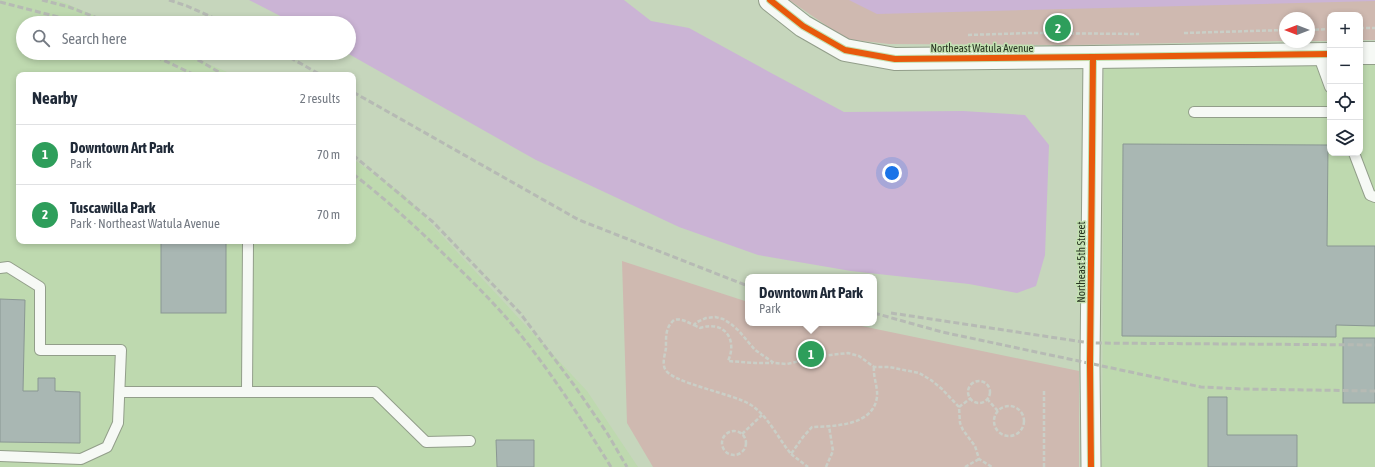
<!DOCTYPE html>
<meta charset="utf-8">
<style>
:root{--surface:#fff;--page:#f6f6f7;--text:#1f2937;--muted:#747a83;--line:#e0e1e3;--accent:#5f6c57}
body{margin:0;font-family:"Asap Condensed",sans-serif;background:var(--page);color:var(--text)}
.controls{position:absolute;right:12px;top:12px;display:grid;overflow:hidden;border-radius:8px;box-shadow:0 2px 6px #0003}
.controls button{width:36px;height:36px;display:grid;place-items:center;padding:0;border:0;border-bottom:1px solid var(--line);background:var(--surface);color:var(--text);font:20px sans-serif}
.compass{position:absolute;left:1279px;top:12px;width:36px;height:36px;border-radius:50%;background:var(--surface);box-shadow:0 2px 6px #0003;rotate:270deg}
.you{position:absolute;left:892px;top:173px;width:14px;height:14px;margin:-10px;border:3px solid #fff;border-radius:50%;background:#1a73e8;box-shadow:0 0 0 6px #1a73e833}
.badge{display:grid;place-items:center;width:26px;height:26px;border-radius:50%;background:var(--accent);color:#fff;font-size:13px;font-weight:700}
.pin{position:absolute;translate:-50% -50%;border:2px solid #fff;box-shadow:0 1px 4px #0006}
.popup{position:absolute;left:745px;top:274px;width:132px;height:52px;box-sizing:border-box;display:grid;place-content:center;border-radius:8px;background:var(--surface);filter:drop-shadow(0 1px 3px #0005);font-size:13px;white-space:nowrap;color:var(--muted)}
.popup b{font-size:15px;color:var(--text)}
.popup::after{content:'';position:absolute;left:50%;top:100%;margin-left:-8px;border:8px solid transparent;border-top-color:var(--surface)}
.list{margin:0;padding:0;list-style:none}
h2{display:flex;justify-content:space-between;align-items:center;height:52px;margin:0;padding:0 16px;font-size:17px}
h2 small{font-size:13px;font-weight:400;color:var(--muted)}
.list li{display:grid;grid-template-columns:26px 1fr auto;gap:12px;align-items:center;box-sizing:border-box;height:60px;padding:0 16px;border-top:1px solid var(--line)}
.list b{display:block;font-size:15px;white-space:nowrap}
.list p{margin:0;font-size:13px;white-space:nowrap;color:var(--muted)}
.list em{font-size:13px;font-style:normal;color:var(--muted)}
.icon{flex:none;width:22px;height:22px;fill:none;stroke:currentColor;stroke-width:2;stroke-linecap:round;stroke-linejoin:round}
.map{position:relative;flex:none;width:1375px;height:467px;overflow:hidden}
.search{position:absolute;background:var(--surface);box-shadow:0 2px 6px #0003;left:16px;top:16px;width:340px;height:44px;display:flex;align-items:center;gap:10px;box-sizing:border-box;padding:0 14px;border-radius:22px;color:var(--muted);font-size:15px}
.panel{position:absolute;background:var(--surface);box-shadow:0 2px 6px #0003;left:16px;top:72px;width:340px;height:172px;border-radius:8px}
.map>svg:first-child{display:block}
.built{fill:#bed9af}
.green{fill:#cfb9b0}
.water{fill:#cbb4d5}
.building{fill:#a9b7b3;stroke:#8a9793}
.lines{fill:none;stroke-linecap:round;stroke-linejoin:round}
.service-casing{stroke:#929e8a;stroke-width:12}
.minor-casing{stroke:#929e8a;stroke-width:21}
.tertiary-casing{stroke:#929e8a;stroke-width:24}
.path{stroke:#cacfc7;stroke-width:2.5;stroke-dasharray:4 2;stroke-linecap:butt}
.service{stroke:#f6f9f5;stroke-width:10}
.minor{stroke:#f6f9f5;stroke-width:19}
.tertiary{stroke:#f6f9f5;stroke-width:22}
.rail{stroke:#b6bab4;stroke-width:3;stroke-dasharray:6 3;stroke-linecap:butt}
.cycleway-casing{stroke:#c3e1b2;stroke-width:8}
.cycleway{stroke:#e8590c;stroke-width:6}
.labels{text-anchor:middle;dominant-baseline:central;stroke-width:3;stroke-linejoin:round;paint-order:stroke}
.street-label{font-size:11px;fill:#273320;stroke:#c3e1b2}
</style>
<div class="map">
<svg width="1375" height="467" viewBox="0 0 1375 467">
<rect width="100%" height="100%" fill="#c6d6bc"/>
<g class="built">
<polygon points="0,0 55,0 65,3 112,23 23,23 23,53 183,53 234,75 19,75 19,241 353,241 353,159 404,195 587,391 638,467 0,467"/>
<polygon points="1360,63 1375,63 1375,467 1102,467 1104,67 1330,64 1330,153 1360,153"/>
</g>
<g class="green">
<polygon points="789,0 1375,0 1375,40 1360,40 1360,15 1330,15 1330,41 1309,41 1309,18 1285,18 1285,41 1072,45 889,44 846,39"/>
<polygon points="622,261 748,302 748,323 847,323 1079,371 1079,467 653,467 627,423"/>
</g>
<g class="water">
<polygon points="249,0 624,0 651,21 689,28 773,74 844,112 963,111 1025,115 1049,145 1045,255 1036,286 1017,293 969,284 851,271 758,255 679,227 536,160 347,53 349,53 349,23 294,23"/>
<polygon points="849,0 1375,0 1375,1 877,14"/>
</g>
<g class="building">
<polygon points="1123,144 1328,145 1327,246 1375,246 1375,326 1336,325 1336,337 1122,336"/>
<rect x="161" y="241" width="65" height="72"/>
<polygon points="0,299 25,300 23,391 38,391 38,378 55,378 55,391 80,392 80,443 0,442"/>
<rect x="1343" y="338" width="32" height="65"/>
<polygon points="1208,397 1227,397 1227,435 1297,435 1297,467 1208,467"/>
<polygon points="496,440 534,440 534,467 497,467"/>
</g>
<g class="lines">
<g class="service-casing">
<g id="service">
<polyline points="1318,54 1330,87"/>
<polyline points="1194,112 1330,112"/>
<polyline points="1354,153 1370,195 1375,197"/>
<polyline points="0,268 8,267 40,287 40,350 121,350 118,423 107,447 81,459 0,456"/>
<polyline points="120,392 375,392 426,442 470,441"/>
<polyline points="247,392 248,243"/>
</g>
</g>
<g class="minor-casing">
<polyline id="minor" points="1091,467 1090,364 1093,57"/>
</g>
<g class="tertiary-casing">
<g id="tertiary">
<polyline points="770,0 803,26 845,50 895,59 1093,57 1330,54"/>
<polyline points="1360,53 1375,53"/>
</g>
</g>
<g class="path">
<polyline points="1360,28 1375,28"/>
<polyline points="1309,30 1330,29"/>
<polyline points="1184,33 1285,30"/>
<polyline points="968,35 1031,33 1139,34"/>
<path d="M694,325L700,328C724,320 738,339 728,361L755,363H773"/>
<path d="M874,367C873,377 878,387 877,397C873,426 835,426 812,427L803,437L791,454C778,438 768,416 751,405C735,394 671,383 665,369C662,363 665,354 666,348C666,337 665,328 674,320C681,318 687,322 694,325L697,322L706,318L715,317L723,319L731,324L739,331L755,350L774,363L787,364L822,356L848,353L859,356L874,367H889L919,373L931,380L942,389L959,407L960,423L963,430L975,446L979,459L992,467"/>
<circle cx="979" cy="392" r="11"/>
<polyline points="987,399 998,411"/>
<circle cx="1009" cy="421" r="15"/>
<polyline points="959,407 971,398"/>
<circle cx="734" cy="443" r="12"/>
<polyline points="742,434 762,415"/>
<polyline points="791,454 808,467"/>
<polyline points="826,467 833,451 829,426"/>
<polyline points="965,467 979,459"/>
<polyline points="1044,467 1044,391"/>
</g>
<use href="#service" class="service"/>
<use href="#minor" class="minor"/>
<use href="#tertiary" class="tertiary"/>
<g class="rail">
<polyline points="42,0 69,7 110,23"/>
<polyline points="169,0 187,6 225,23"/>
<polyline points="0,2 66,19 76,23"/>
<polyline points="148,53 195,75"/>
<polyline points="181,53 200,61 224,75"/>
<polyline points="282,53 321,75"/>
<polyline points="353,92 579,220 748,286"/>
<polyline points="353,155 433,222 520,313 574,385 607,433 627,467"/>
<path d="M353,174C387,200 418,229 449,259C470,279 491,300 510,322C548,367 580,417 611,467"/>
<polyline points="874,313 942,332 1201,387 1243,389 1375,391"/>
<polyline points="891,313 1090,343 1375,345"/>
</g>
<g class="cycleway-casing">
<g id="cycleway">
<polyline points="770,0 803,26 845,50 895,59 1093,57 1330,54"/>
<polyline points="1091,467 1090,364 1093,57"/>
</g>
</g>
<use href="#cycleway" class="cycleway"/>
</g>
<g class="labels">
<g class="street-label">
<text x="982" y="48">Northeast Watula Avenue</text>
<text transform="translate(1081 262) rotate(-90)">Northeast 5th Street</text>
</g>
</g>
</svg>
<div class="controls">
<button>+</button>
<button>−</button>
<button><svg class="icon" aria-label="locate" viewBox="0 0 24 24"><circle cx="12" cy="12" r="6"/><path d="M12 2v4M12 18v4M2 12h4M18 12h4"/></svg></button>
<button><svg class="icon" aria-label="layers" viewBox="0 0 24 24"><path d="M12 4l9 5-9 5-9-5zM3 14l9 5 9-5"/></svg></button>
</div>
<svg class="compass" viewBox="-18 -18 36 36"><path d="M0-13l5 13h-10z" fill="#e53935"/><path d="M0 13l5-13h-10z" fill="#747a83"/></svg>
<div class="you"></div>
<div class="pin badge" style="left:811px;top:354px;background:#2e9e5b">1</div>
<div class="popup"><b>Downtown Art Park</b>Park</div>
<div class="pin badge" style="left:1058px;top:28px;background:#2e9e5b">2</div>
<div class="search"><svg class="icon" aria-label="search" viewBox="0 0 24 24"><circle cx="10" cy="10" r="6"/><path d="M15 15l6 6"/></svg>Search here</div>
<section class="panel">
<h2>Nearby<small>2 results</small></h2>
<ul class="list">
<li><span class="badge" style="background:#2e9e5b">1</span><div><b>Downtown Art Park</b><p>Park</p></div><em>70 m</em></li>
<li><span class="badge" style="background:#2e9e5b">2</span><div><b>Tuscawilla Park</b><p>Park · Northeast Watula Avenue</p></div><em>70 m</em></li>
</ul>
</section>
</div>
